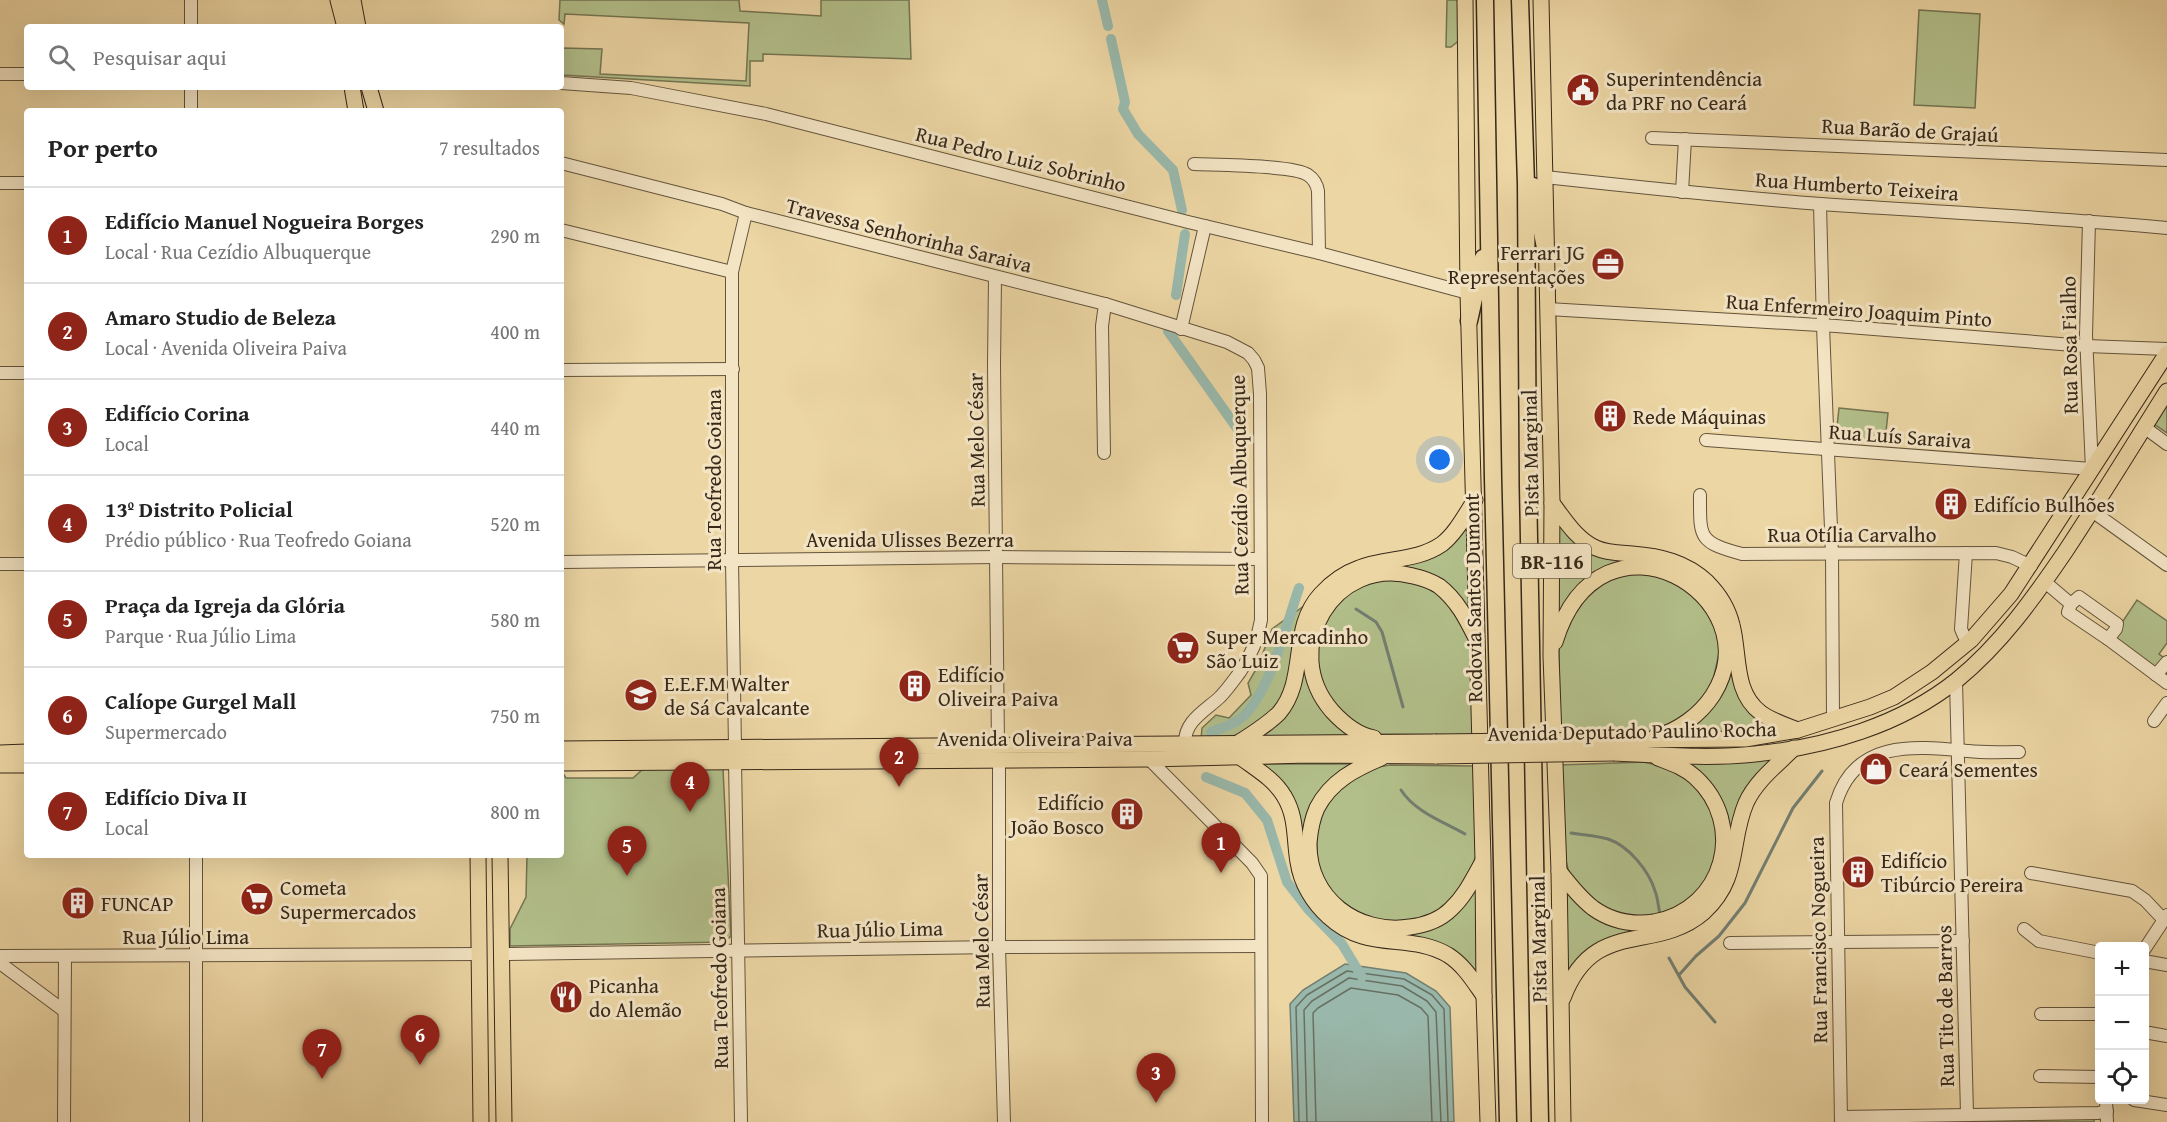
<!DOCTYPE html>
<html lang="pt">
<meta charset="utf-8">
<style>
:root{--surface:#fff;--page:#f2f2f2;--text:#222;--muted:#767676;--line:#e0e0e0;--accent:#8f2418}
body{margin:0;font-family:"Gentium Book Plus",serif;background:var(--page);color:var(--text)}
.controls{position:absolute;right:18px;bottom:18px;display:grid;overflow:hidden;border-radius:6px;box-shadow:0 6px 24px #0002}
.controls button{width:54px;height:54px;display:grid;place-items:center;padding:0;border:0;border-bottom:2px solid var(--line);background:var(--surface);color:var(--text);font:30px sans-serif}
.you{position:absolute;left:1440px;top:460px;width:21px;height:21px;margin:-15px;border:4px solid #fff;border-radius:50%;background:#1a73e8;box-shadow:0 0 0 9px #1a73e833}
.badge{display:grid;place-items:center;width:39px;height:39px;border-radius:50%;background:var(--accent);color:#fff;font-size:20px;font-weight:700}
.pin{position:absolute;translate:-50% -50px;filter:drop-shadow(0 2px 3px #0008)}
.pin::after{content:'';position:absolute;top:32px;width:21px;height:18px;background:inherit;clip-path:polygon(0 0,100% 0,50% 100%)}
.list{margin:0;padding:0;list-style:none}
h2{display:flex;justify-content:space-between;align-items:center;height:78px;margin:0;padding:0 24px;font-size:26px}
h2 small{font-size:20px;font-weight:400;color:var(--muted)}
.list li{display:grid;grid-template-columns:39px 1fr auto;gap:18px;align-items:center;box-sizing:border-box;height:96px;padding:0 24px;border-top:2px solid var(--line)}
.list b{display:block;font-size:22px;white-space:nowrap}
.list p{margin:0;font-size:20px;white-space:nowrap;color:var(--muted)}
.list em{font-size:20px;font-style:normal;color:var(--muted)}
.icon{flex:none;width:33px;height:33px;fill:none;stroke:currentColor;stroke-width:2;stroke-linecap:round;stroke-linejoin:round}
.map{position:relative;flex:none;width:2167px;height:1122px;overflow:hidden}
.search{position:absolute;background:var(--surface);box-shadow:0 6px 24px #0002;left:24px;top:24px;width:540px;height:66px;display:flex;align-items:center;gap:15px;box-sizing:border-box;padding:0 21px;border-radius:6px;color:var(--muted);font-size:22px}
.panel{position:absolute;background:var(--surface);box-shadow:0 6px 24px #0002;left:24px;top:108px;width:540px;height:750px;border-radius:6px}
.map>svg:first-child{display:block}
.green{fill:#b2bf8a;stroke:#747452;stroke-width:1.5}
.water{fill:#99b8ab;stroke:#727e71;stroke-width:1.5}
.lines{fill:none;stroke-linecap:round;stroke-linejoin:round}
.shore{stroke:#687062;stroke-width:1.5}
.stream{stroke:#727e71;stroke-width:3}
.canal{stroke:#99b8ab;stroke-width:10}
.minor-casing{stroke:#64543c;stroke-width:14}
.major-casing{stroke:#372819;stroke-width:17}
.highway-casing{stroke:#372819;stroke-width:19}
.minor{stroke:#f3e4c4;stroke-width:12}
.major{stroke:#ecd6a4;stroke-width:15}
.highway{stroke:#ecd6a4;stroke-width:16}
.major-bridge-casing{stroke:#372819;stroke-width:17;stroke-linecap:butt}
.major-bridge{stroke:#ecd6a4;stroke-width:15}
.labels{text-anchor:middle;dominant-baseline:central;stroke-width:6;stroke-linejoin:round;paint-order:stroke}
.shield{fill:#f3e4c4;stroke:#6f604c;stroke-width:1.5}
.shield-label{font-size:20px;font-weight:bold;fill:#372819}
.poi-label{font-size:21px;fill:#372819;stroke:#f3e4c4;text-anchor:start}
.street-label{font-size:21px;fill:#372819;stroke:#f3e4c4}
</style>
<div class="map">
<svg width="2167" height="1122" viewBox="0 0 2167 1122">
<rect width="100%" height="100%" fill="#ecd6a4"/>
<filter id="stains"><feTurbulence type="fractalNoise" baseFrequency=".00333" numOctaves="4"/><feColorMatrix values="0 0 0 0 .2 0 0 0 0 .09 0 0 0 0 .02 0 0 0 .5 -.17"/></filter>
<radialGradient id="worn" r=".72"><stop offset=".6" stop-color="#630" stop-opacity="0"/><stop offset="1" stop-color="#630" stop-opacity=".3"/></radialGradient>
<g class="green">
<polygon points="560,0 739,0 740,11 821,16 821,0 909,0 911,59 763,54 763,61 750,61 750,86 562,75 563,48 602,49 600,74 746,81 749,23 565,14 564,24 559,20"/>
<polygon points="1447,0 1460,0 1461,39 1451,47 1446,47"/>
<polygon points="1919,10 1980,14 1975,108 1914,105"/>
<polygon points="2167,403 2167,433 2154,424"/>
<polygon points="1839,408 1888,413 1885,441 1836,436"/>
<path d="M1471,517V615C1462,603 1453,590 1440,582C1429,575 1414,570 1401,570C1330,566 1281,640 1318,703C1326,717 1341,727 1355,736L1256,738C1325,697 1284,644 1324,599C1338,582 1357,571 1378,567C1392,565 1406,565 1419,561C1443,554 1458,537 1471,517Z"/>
<path d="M1557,518C1598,585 1657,539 1704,585C1720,600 1729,621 1733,642C1734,654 1733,666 1735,678C1738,702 1755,720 1776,729L1712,734H1682C1817,642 1639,479 1558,614Z"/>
<polygon points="1638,572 1665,576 1689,589 1707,610 1718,635 1720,649 1711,689 1688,717 1653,733 1560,735 1559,646 1570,612 1611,577"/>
<polygon points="1396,579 1420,584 1443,596 1470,636 1475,735 1375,734 1353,724 1321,686 1315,661 1324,620 1347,594 1370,582"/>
<polygon points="2137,600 2167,621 2167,643 2159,654 2167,660 2167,678 2111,639"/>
<polygon points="1308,603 1291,678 1275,710 1245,732 1233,736 1201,739 1202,728 1216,715 1229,718 1251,695 1248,683 1258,666 1272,629"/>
<path d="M1778,759C1760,775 1745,790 1738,813C1734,824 1734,834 1733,845C1731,868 1721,890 1705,906C1674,937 1650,925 1616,937C1592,945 1579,962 1566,982L1564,881C1575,903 1593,918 1615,925C1711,957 1779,821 1681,762Z"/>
<polygon points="1644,762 1668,768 1691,781 1714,811 1719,849 1705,885 1677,910 1639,919 1602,908 1574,881 1568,869 1562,844 1559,765"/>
<polygon points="1257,764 1355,764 1312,808 1316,890 1403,936 1427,930 1478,882 1479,984 1473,973 1396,940 1313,892 1300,819"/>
<polygon points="1390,765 1474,766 1477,851 1471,874 1456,899 1424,921 1370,922 1330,893 1318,870 1316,829 1326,804 1343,784 1378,767"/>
<polygon points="643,769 723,769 731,936 725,942 510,946 510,929 526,897 527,855 561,855 561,770 566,778 633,778"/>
<polygon points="2094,1115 2094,1122 1850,1122"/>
</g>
<polygon class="water" points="1345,964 1406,973 1436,991 1450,1007 1454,1122 1294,1122 1290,1004 1303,990"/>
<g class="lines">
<g class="shore">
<polyline points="1299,1122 1296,1007 1307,995 1347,971 1404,979 1432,995 1444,1009 1448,1122"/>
<polyline points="1307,1122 1304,1010 1312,1001 1349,978 1402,986 1427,1001 1436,1012 1441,1122"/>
<polyline points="1316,1122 1313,1013 1318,1008 1351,988 1398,995 1421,1008 1428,1016 1432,1122"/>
</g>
<g class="stream">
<polyline points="1356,609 1376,622 1382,632 1403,707"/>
<path d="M1401,790C1415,812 1444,822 1465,834"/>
<path d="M1571,833C1583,835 1597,836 1608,839C1629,846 1649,871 1655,891C1658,898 1658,906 1660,914"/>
<polyline points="1669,958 1685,987 1715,1022"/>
<polyline points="1679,975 1696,956 1719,936 1745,903 1793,808 1822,771"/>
</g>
<g class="canal">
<polyline points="1102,0 1108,26"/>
<polyline points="1111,39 1125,102 1123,109 1138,134 1173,170 1182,210"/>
<polyline points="1176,295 1185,234"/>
<polyline points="1168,331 1244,438"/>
<path d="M1211,732C1220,729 1229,726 1237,721C1268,702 1287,622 1299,588"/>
<polyline points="1206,777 1245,793 1267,820 1287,882 1308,909 1342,944 1362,977"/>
</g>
<g class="minor-casing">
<g id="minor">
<polyline points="191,0 191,27"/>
<polyline points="0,74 27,74"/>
<polyline points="561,83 631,88 766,114 1188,222 1319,253 1468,293"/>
<polyline points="191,87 191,111"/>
<polyline points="1652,138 2167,160"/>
<path d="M561,163L722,204L746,213L1105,304L1227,342L1248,353L1254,360L1258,368L1260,394L1261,620C1258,638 1251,656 1240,672C1234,680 1227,690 1220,697C1205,711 1184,721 1185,744"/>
<path d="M1194,164C1215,165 1294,165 1308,175C1314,179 1317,185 1318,191L1319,253"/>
<path d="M1545,177C1637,187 1729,197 1821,204C1937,212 2052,217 2167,228"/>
<polyline points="0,183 27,183"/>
<polyline points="1682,192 1685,139"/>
<polyline points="1820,204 1823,326 1832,554 1833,718"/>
<polyline points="561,230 732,272"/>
<polyline points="995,277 994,365 998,746"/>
<polyline points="1548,309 1836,326 2086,346 2167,349"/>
<polyline points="1181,329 1205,226"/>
<polyline points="561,370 733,369"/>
<polyline points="0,373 27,373"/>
<polyline points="2144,427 2167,444"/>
<polyline points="1706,440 2092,469 2086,335 2089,221"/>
<polyline points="1104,453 1102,326 1105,304"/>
<path d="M1700,495C1700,538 1698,542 1742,554L1996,553L2012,557L2031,566"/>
<polyline points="2092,511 2167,565"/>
<polyline points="1966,553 1961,629 1964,636 1971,640"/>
<polyline points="561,562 997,557 1260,559"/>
<polyline points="0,564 27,564"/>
<polyline points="2045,582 2071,604"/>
<polygon points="2079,597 2117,624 2116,629 2108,639 2068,612 2071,604"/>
<polyline points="2108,639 2167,683"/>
<polyline points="2156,675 2167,662"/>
<polyline points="1956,681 1967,1114"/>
<polyline points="2154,721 2167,703"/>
<polyline points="735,748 732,560 732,272 746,213"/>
<polyline points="999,759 999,947 1004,1122"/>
<polyline points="1149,759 1252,863 1261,876 1262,1122"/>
<polyline points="735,761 741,1122"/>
<polyline points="196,855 196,1122"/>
<polyline points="2031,873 2132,891 2145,900 2164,920"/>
<polyline points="2024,929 2039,941 2100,953"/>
<polyline points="1730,943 1963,941"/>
<polyline points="2144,950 2167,915"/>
<polyline points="501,954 999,947 1260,946"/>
<polyline points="0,956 480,954"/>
<polyline points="2144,961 2167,965"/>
<polyline points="0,963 63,1010"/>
<polyline points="2041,1014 2100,1014"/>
<polyline points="2144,1032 2167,1036"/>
<polyline points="2040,1076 2100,1077"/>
<polyline points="2106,1100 2107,1122"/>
<polyline points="2134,1100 2167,1105"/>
<polyline points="1841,1117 2098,1113 2107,1111"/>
<polyline points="64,1122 65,956"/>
<path d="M1841,1122L1836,803C1855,739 1915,746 1968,751C1985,753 2002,752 2019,752"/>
</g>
</g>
<g class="major-casing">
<g id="major">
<polyline points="338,0 345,27"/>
<polyline points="353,0 358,27"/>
<polyline points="1465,0 1468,293 1483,860 1484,996 1488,1122"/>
<polyline points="1541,0 1552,503 1551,656 1559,871 1563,1122"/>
<polyline points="352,87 356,111"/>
<polyline points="369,87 376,111"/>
<path d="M1552,503C1565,520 1576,539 1596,548C1607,553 1620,553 1632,554C1660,556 1686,562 1707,582C1719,594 1728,608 1732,625C1740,655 1733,692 1761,713C1772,721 1785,725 1798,730"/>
<path d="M1555,642C1601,492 1775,597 1713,695C1700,715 1678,731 1655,737"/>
<path d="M1374,738C1357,735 1343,723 1332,711C1278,649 1335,555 1413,576C1422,578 1431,581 1439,586C1457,600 1466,618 1476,638"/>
<polyline points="1619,740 1745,739 1798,730 1870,707 1894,697 1932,672 1971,640 2011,594 2167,353"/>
<path d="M1238,743C1252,734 1267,725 1279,713C1308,679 1289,628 1321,594C1331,583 1345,573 1359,568C1386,557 1416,562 1442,544C1456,533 1465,515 1475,500"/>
<polyline points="561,749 1435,742"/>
<polyline points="0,753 27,752"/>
<path d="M1615,753C1659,755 1712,759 1755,754C1826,747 1901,725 1957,680C2001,644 2033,599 2065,552C2100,499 2133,445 2167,391"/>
<path d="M1240,757C1256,769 1274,779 1284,796C1297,817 1294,839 1298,862C1301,883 1313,903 1329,917C1368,953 1409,932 1448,955C1464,965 1474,982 1484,996"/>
<path d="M1381,758C1355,769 1331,781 1317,808C1312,819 1310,831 1309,843C1308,899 1358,935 1410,927C1426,925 1440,920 1451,909C1465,896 1473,879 1482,863"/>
<polyline points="561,763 1149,759 1308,755 1437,756"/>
<polyline points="0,765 27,765"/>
<polyline points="478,855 481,1122"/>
<polyline points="500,855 504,1122"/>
<path d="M1559,871C1569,884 1580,898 1593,908C1611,921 1633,925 1654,922C1725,909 1747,824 1695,777C1684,767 1671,763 1658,758"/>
<path d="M1563,998C1594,916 1654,955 1704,912C1741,878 1729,843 1746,803C1756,781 1777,765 1794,748"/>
</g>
</g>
<g class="highway-casing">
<g id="highway">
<polyline points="1485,0 1493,478 1508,1122"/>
<polyline points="1520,0 1526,184 1528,486 1540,1122"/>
<polyline points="1533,186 1547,258"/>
<polyline points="1469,321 1483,258"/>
</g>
</g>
<use href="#minor" class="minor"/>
<use href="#major" class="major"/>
<use href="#highway" class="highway"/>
<g class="major-bridge-casing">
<g id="major-bridge">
<polyline points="1435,742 1619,740"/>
<polyline points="1437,756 1615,753"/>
</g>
</g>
<use href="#major-bridge" class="major-bridge"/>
</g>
<defs>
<g id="civic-disc" transform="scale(1.725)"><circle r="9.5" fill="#8f2418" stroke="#f3e4c4"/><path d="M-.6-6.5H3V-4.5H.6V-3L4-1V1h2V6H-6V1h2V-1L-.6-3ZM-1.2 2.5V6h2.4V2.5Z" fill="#fff"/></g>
<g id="office-disc" transform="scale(1.725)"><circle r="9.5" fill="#8f2418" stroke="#f3e4c4"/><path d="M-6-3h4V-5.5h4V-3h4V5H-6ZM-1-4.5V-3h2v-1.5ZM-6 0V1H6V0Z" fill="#fff"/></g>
<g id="building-disc" transform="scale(1.725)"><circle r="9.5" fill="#8f2418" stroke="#f3e4c4"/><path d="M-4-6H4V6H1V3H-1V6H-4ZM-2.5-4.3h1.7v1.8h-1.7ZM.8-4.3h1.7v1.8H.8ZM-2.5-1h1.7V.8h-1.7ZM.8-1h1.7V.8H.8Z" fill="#fff"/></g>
<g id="supermarket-disc" transform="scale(1.725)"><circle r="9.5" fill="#8f2418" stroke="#f3e4c4"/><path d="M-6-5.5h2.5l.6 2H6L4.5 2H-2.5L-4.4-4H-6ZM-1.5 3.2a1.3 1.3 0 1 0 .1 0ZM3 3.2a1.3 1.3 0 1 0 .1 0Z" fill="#fff"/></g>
<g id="school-disc" transform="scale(1.725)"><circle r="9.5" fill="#8f2418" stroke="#f3e4c4"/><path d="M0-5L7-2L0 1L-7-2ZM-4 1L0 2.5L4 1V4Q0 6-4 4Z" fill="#fff"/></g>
<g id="shop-disc" transform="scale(1.725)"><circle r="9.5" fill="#8f2418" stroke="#f3e4c4"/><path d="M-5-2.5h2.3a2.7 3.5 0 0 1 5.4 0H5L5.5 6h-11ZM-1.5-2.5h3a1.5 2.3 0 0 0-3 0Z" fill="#fff"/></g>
<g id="restaurant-disc" transform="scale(1.725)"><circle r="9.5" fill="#8f2418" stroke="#f3e4c4"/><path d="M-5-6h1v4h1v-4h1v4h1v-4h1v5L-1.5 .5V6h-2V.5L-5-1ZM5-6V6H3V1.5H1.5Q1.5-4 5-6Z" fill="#fff"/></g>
</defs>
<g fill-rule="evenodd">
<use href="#civic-disc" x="1583" y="90"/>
<use href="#office-disc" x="1608" y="264"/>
<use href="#building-disc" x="1610" y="416"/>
<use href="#building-disc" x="1951" y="504"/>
<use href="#supermarket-disc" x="1183" y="648"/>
<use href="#building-disc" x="915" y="686"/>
<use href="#school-disc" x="641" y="695"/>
<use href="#shop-disc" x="1876" y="769"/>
<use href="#building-disc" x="1127" y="814"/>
<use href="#building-disc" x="1858" y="872"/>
<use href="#supermarket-disc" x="257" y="899"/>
<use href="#building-disc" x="78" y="903"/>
<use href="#restaurant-disc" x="566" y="997"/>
</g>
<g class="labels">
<rect class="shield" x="1513" y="544" width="78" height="34" rx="4.5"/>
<g class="shield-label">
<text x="1552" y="561">BR-116</text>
</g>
<g class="poi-label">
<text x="1606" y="78">Superintendência<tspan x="1606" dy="24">da PRF no Ceará</tspan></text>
<text x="1585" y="252" text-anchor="end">Ferrari JG<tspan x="1585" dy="24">Representações</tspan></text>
<text x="1633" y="416">Rede Máquinas</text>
<text x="1974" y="504">Edifício Bulhões</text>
<text x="1206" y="636">Super Mercadinho<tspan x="1206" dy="24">São Luiz</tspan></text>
<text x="938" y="674">Edifício<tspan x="938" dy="24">Oliveira Paiva</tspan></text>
<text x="664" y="683">E.E.F.M Walter<tspan x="664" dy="24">de Sá Cavalcante</tspan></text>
<text x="1899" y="769">Ceará Sementes</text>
<text x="1104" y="802" text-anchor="end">Edifício<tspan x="1104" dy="24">João Bosco</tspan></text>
<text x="1881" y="860">Edifício<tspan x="1881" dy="24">Tibúrcio Pereira</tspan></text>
<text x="280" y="887">Cometa<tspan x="280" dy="24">Supermercados</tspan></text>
<text x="101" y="903">FUNCAP</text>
<text x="589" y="985">Picanha<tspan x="589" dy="24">do Alemão</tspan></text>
</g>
<g class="street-label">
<text transform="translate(1910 130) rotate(3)">Rua Barão de Grajaú</text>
<text transform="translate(1021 159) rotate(14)">Rua Pedro Luiz Sobrinho</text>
<text transform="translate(1857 186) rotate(4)">Rua Humberto Teixeira</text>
<text transform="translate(909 235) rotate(14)">Travessa Senhorinha Saraiva</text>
<text transform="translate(1859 310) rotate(4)">Rua Enfermeiro Joaquim Pinto</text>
<text transform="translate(2069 345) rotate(-91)">Rua Rosa Fialho</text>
<text transform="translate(1900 436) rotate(4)">Rua Luís Saraiva</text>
<text transform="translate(976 440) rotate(-91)">Rua Melo César</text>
<text transform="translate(1530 453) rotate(-91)">Pista Marginal</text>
<text transform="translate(713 480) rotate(-90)">Rua Teofredo Goiana</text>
<text transform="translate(1239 485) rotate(-91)">Rua Cezídio Albuquerque</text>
<text x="1852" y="534">Rua Otília Carvalho</text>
<text x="910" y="539">Avenida Ulisses Bezerra</text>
<text transform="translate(1473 598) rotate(-91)">Rodovia Santos Dumont</text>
<text transform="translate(1632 731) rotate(-1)">Avenida Deputado Paulino Rocha</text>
<text x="1035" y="738">Avenida Oliveira Paiva</text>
<text transform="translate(880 929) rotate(-1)">Rua Júlio Lima</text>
<text x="186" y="936">Rua Júlio Lima</text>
<text transform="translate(1538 939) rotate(-91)">Pista Marginal</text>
<text transform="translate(1818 940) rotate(-91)">Rua Francisco Nogueira</text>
<text transform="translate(981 941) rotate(-91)">Rua Melo César</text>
<text transform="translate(719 978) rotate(-91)">Rua Teofredo Goiana</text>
<text transform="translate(1945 1006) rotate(-91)">Rua Tito de Barros</text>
</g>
</g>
<rect width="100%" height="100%" filter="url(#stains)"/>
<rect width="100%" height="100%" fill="url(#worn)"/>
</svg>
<div class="controls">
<button>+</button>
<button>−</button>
<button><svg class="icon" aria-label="locate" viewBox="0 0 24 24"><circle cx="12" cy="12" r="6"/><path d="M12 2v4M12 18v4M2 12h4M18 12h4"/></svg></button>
</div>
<div class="you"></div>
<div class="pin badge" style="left:1221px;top:873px">1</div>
<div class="pin badge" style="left:899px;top:787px">2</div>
<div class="pin badge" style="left:1156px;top:1103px">3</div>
<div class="pin badge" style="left:690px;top:812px">4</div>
<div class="pin badge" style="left:627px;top:876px">5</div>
<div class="pin badge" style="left:420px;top:1065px">6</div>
<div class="pin badge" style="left:322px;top:1079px">7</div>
<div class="search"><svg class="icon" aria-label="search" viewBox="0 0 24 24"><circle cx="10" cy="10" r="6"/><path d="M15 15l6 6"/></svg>Pesquisar aqui</div>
<section class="panel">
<h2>Por perto<small>7 resultados</small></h2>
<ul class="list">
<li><span class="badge">1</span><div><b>Edifício Manuel Nogueira Borges</b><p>Local · Rua Cezídio Albuquerque</p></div><em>290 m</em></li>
<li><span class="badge">2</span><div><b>Amaro Studio de Beleza</b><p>Local · Avenida Oliveira Paiva</p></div><em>400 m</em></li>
<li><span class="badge">3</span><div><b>Edifício Corina</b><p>Local</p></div><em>440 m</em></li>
<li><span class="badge">4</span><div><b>13º Distrito Policial</b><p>Prédio público · Rua Teofredo Goiana</p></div><em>520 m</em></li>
<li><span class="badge">5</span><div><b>Praça da Igreja da Glória</b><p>Parque · Rua Júlio Lima</p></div><em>580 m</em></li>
<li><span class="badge">6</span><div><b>Calíope Gurgel Mall</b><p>Supermercado</p></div><em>750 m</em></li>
<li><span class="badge">7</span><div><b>Edifício Diva II</b><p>Local</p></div><em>800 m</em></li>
</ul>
</section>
</div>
